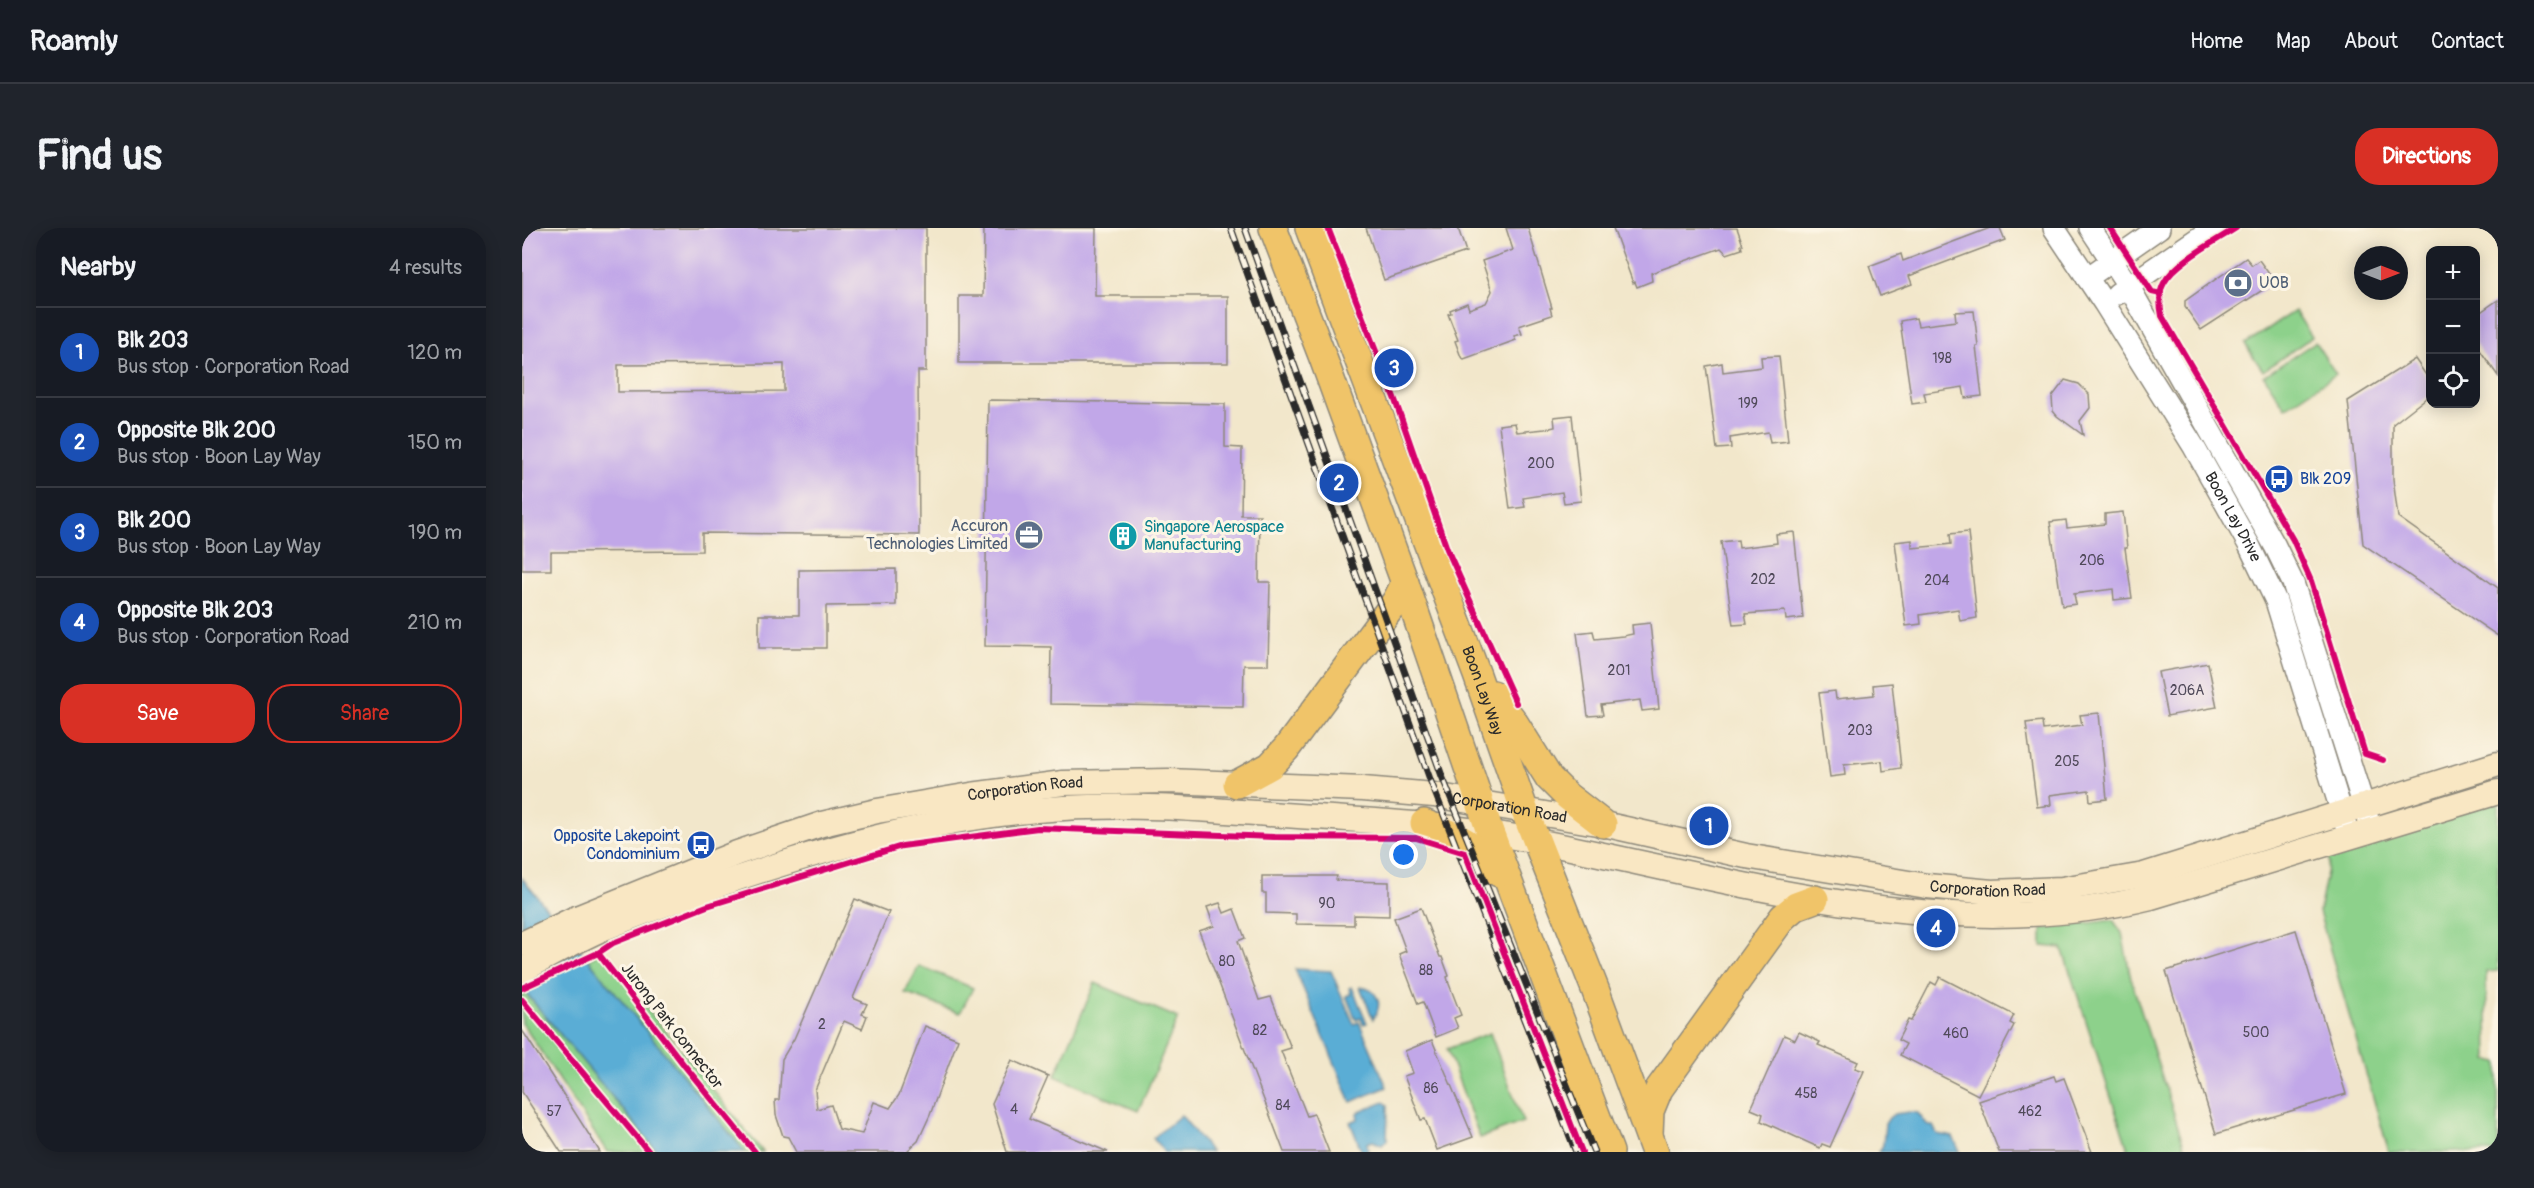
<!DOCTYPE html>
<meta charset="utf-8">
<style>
:root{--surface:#171b24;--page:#20242c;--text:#f1f3f6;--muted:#9ea1a6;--line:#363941;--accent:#d93025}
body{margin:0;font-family:Pangolin,sans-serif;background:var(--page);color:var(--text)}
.controls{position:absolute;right:18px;top:18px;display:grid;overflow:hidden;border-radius:12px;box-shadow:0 3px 15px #0003}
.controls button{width:54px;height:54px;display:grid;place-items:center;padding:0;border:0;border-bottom:2px solid var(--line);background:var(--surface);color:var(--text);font:30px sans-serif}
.compass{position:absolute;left:1832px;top:18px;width:54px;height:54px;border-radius:50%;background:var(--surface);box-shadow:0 3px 15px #0003;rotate:90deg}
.you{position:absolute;left:882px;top:627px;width:21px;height:21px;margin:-15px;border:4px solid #fff;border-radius:50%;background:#1a73e8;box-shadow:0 0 0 9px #1a73e833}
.badge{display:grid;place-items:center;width:39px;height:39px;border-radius:50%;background:var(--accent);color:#fff;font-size:20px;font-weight:700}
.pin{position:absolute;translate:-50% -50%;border:3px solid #fff;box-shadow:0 2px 6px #0006}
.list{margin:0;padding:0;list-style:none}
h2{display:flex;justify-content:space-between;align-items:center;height:78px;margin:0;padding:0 24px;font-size:26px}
h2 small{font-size:20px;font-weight:400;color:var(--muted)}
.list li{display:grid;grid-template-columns:39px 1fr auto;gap:18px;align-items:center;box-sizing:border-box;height:90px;padding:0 24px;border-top:2px solid var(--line)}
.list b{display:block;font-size:22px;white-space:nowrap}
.list p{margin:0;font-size:20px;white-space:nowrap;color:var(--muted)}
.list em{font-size:20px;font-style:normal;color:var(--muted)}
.actions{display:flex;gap:12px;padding:18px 24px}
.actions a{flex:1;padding:14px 0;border:2px solid var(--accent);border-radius:24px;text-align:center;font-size:21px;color:var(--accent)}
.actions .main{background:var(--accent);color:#fff}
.icon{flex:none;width:33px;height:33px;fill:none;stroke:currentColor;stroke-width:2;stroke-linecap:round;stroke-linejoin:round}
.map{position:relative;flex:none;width:1976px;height:924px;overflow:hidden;border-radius:24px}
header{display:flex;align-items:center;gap:36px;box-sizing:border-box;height:84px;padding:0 30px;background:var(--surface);border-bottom:2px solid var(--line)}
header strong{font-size:28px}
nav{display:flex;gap:33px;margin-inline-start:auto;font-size:21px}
.intro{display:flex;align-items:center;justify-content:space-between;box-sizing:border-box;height:144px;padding:0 36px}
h1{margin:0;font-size:42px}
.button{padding:15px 27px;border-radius:24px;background:var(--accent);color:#fff;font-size:21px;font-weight:700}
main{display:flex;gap:36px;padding:0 36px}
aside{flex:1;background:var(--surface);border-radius:24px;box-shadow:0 3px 15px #0003}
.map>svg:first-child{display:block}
.green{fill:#8dd18b;stroke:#5c7e5b;stroke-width:1.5}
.water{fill:#5aadd5;stroke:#426c80;stroke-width:1.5}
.building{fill:#c1a7e8;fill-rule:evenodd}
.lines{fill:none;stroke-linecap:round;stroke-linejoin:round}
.tertiary-casing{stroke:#8e897b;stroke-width:24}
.secondary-casing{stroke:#8e897b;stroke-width:27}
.primary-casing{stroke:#8e897b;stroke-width:30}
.tertiary{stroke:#fff;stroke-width:21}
.secondary{stroke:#f9e7c3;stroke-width:24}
.primary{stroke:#f0c469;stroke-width:27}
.rail-casing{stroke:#2b2b2b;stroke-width:7}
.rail{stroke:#fcf5e5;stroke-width:4.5;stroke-dasharray:14;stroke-linecap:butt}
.cycleway-casing{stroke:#fcf5e5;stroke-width:10}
.cycleway{stroke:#d6006c;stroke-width:6}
.labels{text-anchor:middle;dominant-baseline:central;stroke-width:6;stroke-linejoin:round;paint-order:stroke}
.number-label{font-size:14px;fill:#504a5a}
.service-label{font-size:16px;fill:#4e5e75;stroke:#fcf5e5;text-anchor:start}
.transit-label{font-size:16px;fill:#164399;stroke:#fcf5e5;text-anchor:start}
.street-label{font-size:16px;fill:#2b2b2b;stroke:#fcf5e5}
.culture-label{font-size:16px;fill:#0d838f;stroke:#fcf5e5;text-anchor:start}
</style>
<header>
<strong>Roamly</strong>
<nav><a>Home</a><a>Map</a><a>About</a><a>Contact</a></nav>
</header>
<div class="intro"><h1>Find us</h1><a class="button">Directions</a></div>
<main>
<aside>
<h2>Nearby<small>4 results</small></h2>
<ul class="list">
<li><span class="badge" style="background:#1a4fb4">1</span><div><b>Blk 203</b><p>Bus stop · Corporation Road</p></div><em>120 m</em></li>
<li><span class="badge" style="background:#1a4fb4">2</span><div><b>Opposite Blk 200</b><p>Bus stop · Boon Lay Way</p></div><em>150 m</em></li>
<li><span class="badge" style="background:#1a4fb4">3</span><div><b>Blk 200</b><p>Bus stop · Boon Lay Way</p></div><em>190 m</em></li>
<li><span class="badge" style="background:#1a4fb4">4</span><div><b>Opposite Blk 203</b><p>Bus stop · Corporation Road</p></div><em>210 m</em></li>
</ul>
<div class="actions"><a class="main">Save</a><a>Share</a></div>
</aside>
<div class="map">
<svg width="1976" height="924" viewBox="0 0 1976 924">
<rect width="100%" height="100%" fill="#fcf5e5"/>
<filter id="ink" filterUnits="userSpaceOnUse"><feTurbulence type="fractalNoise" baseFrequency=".0167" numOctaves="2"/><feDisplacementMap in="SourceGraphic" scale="12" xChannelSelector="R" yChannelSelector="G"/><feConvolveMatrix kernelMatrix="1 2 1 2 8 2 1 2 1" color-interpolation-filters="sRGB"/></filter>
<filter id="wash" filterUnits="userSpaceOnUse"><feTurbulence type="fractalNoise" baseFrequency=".008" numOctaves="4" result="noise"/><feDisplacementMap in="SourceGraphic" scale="24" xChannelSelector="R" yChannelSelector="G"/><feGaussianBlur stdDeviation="1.35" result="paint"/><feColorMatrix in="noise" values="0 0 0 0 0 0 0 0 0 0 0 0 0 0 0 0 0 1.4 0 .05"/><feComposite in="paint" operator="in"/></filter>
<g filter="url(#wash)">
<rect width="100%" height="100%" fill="#f2e7cb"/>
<g class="green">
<polygon points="1773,83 1790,109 1741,143 1723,116"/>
<polygon points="1793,114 1814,146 1763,180 1742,148"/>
<polygon points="1976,566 1976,743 1964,744 1966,832 1976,834 1976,924 1867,924 1797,684 1807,635 1806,614"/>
<polygon points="1591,692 1600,705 1609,751 1664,924 1607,924 1540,720 1520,718 1520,701"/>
<polygon points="78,722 241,924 223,924 67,732"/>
<polygon points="397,738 451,760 438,785 383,765"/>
<polygon points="573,755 656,790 616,883 533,848"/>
<polygon points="2,763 136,924 85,924 0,795 0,764"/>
<polygon points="968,805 1001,894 958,910 925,821"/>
</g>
<g class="water">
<polygon points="0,650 223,924 136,924 0,760"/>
<polygon points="773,741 809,743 832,796 837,794 865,859 829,874"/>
<polygon points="830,759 845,795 841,796 839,790 834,792 824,768 829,766 827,760"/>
<path d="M838,759C856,761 862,776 851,791Z"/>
<polygon points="862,874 866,877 865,912 860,917 851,913 845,915 846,922 840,924 828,894 836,891 835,885"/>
<polygon points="1388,884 1396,885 1406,898 1411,898 1415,906 1431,909 1438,924 1357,924 1361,917 1363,896 1367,890 1372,886"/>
<polygon points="659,887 689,924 642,924 631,910"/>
</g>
<g id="blocks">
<g class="building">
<path d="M0,0H404V143H396L397,307L180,305V323L29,324V342H0ZM262,136V163L96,164V137Z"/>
<polygon points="462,0 574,0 573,68 706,68 706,135 437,135 437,68 461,68"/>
<polygon points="844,0 936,0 944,24 862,52"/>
<polygon points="984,0 1006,0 1030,80 1028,80 1030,87 997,98 1000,106 992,108 994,112 942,131 939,129 933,113 936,112 926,86 929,85 928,82 945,75 947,81 964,75 970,63 960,33 991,22"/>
<polygon points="1091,0 1215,0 1221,17 1219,17 1220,21 1205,26 1199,20 1129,45 1130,53 1115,59 1113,54 1111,55"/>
<polygon points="1468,0 1478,0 1483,12 1387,48 1390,56 1358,68 1347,38 1379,26 1381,33"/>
<polygon points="1724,30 1730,37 1737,32 1753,54 1679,102 1663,79 1663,73"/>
<polygon points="1976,72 1976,148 1953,115 1953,88"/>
<polygon points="1452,83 1456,118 1454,118 1460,168 1443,170 1441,159 1402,165 1404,174 1390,176 1378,93 1394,90 1396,98 1434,93 1433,84"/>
<polygon points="1257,128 1266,213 1248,215 1246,204 1208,210 1209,220 1195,221 1184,138 1200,135 1201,144 1240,139 1239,129"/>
<polygon points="1893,131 1908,153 1908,167 1871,196 1871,251 1876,289 1976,360 1976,408 1841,316 1826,173"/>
<polygon points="1543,152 1557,156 1567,166 1568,180 1558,193 1561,207 1535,188 1531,183 1530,169"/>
<polygon points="466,172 703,176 703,219 720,220 719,287 738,287 737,354 748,354 746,437 722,437 721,479 528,476 529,419 463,418"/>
<polygon points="1050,187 1059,273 1042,275 1040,264 1001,270 1003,279 988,281 977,197 993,195 995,204 1023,201 1033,199 1032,189"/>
<polygon points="1601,284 1605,320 1603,320 1610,370 1592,372 1591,361 1552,366 1554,376 1540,378 1528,294 1544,292 1545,300 1574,297 1583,296 1583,286"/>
<polygon points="1272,304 1281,390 1264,392 1263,383 1223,386 1225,396 1211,397 1199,314 1216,312 1217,320 1255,315 1254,306"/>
<polygon points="1446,304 1455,390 1438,393 1436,381 1398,387 1399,396 1384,398 1373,314 1390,312 1390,320 1412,318 1429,316 1428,306"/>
<polygon points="374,341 374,377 304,378 304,420 237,420 237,387 277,387 277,342"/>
<polygon points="1128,395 1137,481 1120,483 1118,472 1079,477 1081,487 1066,488 1055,405 1071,403 1073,411 1101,408 1111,406 1110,397"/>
<polygon points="1686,435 1695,479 1645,488 1636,444"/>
<polygon points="1370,455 1379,540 1361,543 1360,533 1322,537 1323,547 1308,549 1297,465 1313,463 1314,471 1343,468 1352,467 1351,457"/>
<polygon points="1577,485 1585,571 1568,573 1567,562 1528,567 1529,577 1515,579 1504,495 1520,493 1521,502 1560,497 1558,487"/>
<polygon points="740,648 815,648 814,652 823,653 867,654 867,688 832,687 832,697 774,696 774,686 744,685 744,665 740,665"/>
<polygon points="333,671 367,684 331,770 345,776 340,786 345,788 340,801 322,793 293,862 295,881 309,877 317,901 340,906 352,874 368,880 377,867 403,798 436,811 408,887 396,913 384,924 274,924 266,909 261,908 254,887 253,872 257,872 260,831 272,811"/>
<polygon points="698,675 702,685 712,681 723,710 716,713 737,772 749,769 769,820 759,823 785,888 792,886 807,924 762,924 677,703 692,698 685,679"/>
<polygon points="899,680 918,729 920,729 927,748 925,749 927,756 939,787 932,790 936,800 914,809 901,774 896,776 877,726 884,723 872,690"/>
<polygon points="1774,702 1824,866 1694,906 1644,743"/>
<polygon points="1418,749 1492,787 1488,795 1492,797 1456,867 1378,827 1384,816 1376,812 1386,792 1389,793 1409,754 1414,757"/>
<polygon points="0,802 50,880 78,924 39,924 0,864"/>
<polygon points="1277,804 1298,814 1296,817 1336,834 1333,840 1342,843 1308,919 1300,916 1298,920 1239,893 1241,886 1229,881 1262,807 1273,812"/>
<polygon points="910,812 951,909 915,922 903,891 899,892 882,848 891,845 883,823"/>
<polygon points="490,832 526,848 507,891 586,924 485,924 470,876"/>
<polygon points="1532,848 1534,853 1542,850 1570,924 1477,924 1457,873"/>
</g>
</g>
</g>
<g filter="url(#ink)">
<use href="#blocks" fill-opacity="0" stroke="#8e897b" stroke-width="1.5"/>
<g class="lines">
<g class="tertiary-casing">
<g id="tertiary">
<path id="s1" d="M1532,0L1582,75L1672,219L1727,317L1754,373L1827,608"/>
<polyline points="1568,0 1607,59 1753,318 1771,355 1849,601"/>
<polyline points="1565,50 1637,0"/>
<polyline points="1595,66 1691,0"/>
</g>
</g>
<g class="secondary-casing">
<g id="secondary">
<path id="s2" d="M0,716L52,691L215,625L300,596L355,583L449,567L541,555L646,553L841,561L912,567L1081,596L1224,628L1405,658L1470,664L1540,661L1622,647L1976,536"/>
<path d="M0,742C27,728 54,712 82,700C226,642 387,589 542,580C620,575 699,583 776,588C855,593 932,597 1009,612C1211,651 1422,720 1629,669L1976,564"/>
</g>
</g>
<g class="primary-casing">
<g id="primary">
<polyline points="751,0 801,130 883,355 968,604 1088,924"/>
<path id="s3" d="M787,0L955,447L1002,581L1073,761L1133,924"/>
<polyline points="971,466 990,491 1027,550 1045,568 1081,596"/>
<polyline points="715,556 748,538 764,521 874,373 883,355"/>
<path d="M902,595C933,607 958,617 977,645"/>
<polyline points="1127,906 1128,883 1137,861 1261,689 1274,678 1293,671"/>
</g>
</g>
<use href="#tertiary" class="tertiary"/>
<use href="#secondary" class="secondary"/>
<use href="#primary" class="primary"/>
<g class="rail-casing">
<g id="rail">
<polyline points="709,0 909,554 1054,924"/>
<polyline points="723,0 920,548 1072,924"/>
</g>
</g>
<use href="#rail" class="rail"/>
<g class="cycleway-casing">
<g id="cycleway">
<polyline points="806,0 873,172 925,321 994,475"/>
<polyline points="1588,0 1630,64 1639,66"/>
<path d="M1714,0C1694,13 1652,35 1642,55C1636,65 1638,78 1640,88L1771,312L1789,353L1843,526L1861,532"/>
<polyline points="76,725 91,715 185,678 380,618 516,600 752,609 894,610 943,625 1060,924"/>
<polyline points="0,760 76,725 162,837 233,924"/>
<polyline points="0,772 127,924"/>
</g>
</g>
<use href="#cycleway" class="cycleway"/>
</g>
</g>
<defs>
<g id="bank-disc" transform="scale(1.5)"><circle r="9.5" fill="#5c6f8a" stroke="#fcf5e5"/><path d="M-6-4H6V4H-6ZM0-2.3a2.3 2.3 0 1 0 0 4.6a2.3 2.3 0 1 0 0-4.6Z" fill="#fff"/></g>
<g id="bus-disc" transform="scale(1.5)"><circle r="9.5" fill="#1a4fb4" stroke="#fcf5e5"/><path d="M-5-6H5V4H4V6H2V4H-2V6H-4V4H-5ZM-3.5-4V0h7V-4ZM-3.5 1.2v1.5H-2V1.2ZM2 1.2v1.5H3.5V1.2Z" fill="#fff"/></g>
<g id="office-disc" transform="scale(1.5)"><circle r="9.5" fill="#5c6f8a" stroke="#fcf5e5"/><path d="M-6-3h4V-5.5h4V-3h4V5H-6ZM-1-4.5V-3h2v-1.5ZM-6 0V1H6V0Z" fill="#fff"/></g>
<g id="building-disc" transform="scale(1.5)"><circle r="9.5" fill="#0f9aa8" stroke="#fcf5e5"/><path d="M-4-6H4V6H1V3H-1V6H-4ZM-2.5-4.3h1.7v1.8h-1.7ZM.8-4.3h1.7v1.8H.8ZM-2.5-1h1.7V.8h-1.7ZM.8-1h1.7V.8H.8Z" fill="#fff"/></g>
</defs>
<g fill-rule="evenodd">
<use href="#bank-disc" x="1716" y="55"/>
<use href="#bus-disc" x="1757" y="251"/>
<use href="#office-disc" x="507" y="307"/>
<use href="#building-disc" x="601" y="308"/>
<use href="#bus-disc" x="179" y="617"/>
</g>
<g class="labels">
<g class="number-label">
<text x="1420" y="130">198</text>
<text x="1226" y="175">199</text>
<text x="1019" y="235">200</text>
<text x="1570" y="332">206</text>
<text x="1241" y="351">202</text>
<text x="1415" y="352">204</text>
<text x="1097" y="442">201</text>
<text x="1665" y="462">206A</text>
<text x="1338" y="502">203</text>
<text x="1545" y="533">205</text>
<text x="805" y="675">90</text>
<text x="705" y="733">80</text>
<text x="904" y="742">88</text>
<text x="300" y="796">2</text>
<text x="738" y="802">82</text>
<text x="1734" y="804">500</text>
<text x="1434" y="805">460</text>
<text x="909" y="860">86</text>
<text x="1284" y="865">458</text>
<text x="761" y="877">84</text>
<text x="492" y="881">4</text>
<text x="32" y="883">57</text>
<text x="1508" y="883">462</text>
</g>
<g class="service-label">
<text x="1737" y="55">UOB</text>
<text x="486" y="298" text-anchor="end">Accuron<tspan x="486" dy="18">Technologies Limited</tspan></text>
</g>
<g class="transit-label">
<text x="1778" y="251">Blk 209</text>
<text x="158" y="608" text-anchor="end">Opposite Lakepoint<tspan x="158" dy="18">Condominium</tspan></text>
</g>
<g class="street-label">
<text stroke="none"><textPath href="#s1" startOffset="340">Boon Lay Drive</textPath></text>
<text stroke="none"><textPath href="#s3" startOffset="494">Boon Lay Way</textPath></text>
<text stroke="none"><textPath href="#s2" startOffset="530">Corporation Road</textPath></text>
<text stroke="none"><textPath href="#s2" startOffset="1016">Corporation Road</textPath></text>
<text stroke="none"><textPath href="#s2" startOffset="1502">Corporation Road</textPath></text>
<text transform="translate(150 798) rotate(52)">Jurong Park Connector</text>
</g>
<g class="culture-label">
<text x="622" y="299">Singapore Aerospace<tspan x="622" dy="18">Manufacturing</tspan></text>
</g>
</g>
</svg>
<div class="controls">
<button>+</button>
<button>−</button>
<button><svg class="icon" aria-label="locate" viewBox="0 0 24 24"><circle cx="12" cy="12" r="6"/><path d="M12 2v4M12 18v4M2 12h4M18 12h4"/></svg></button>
</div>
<svg class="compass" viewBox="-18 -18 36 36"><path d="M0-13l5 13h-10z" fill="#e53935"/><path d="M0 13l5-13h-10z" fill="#9ea1a6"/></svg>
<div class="you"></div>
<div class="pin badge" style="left:1187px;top:598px;background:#1a4fb4">1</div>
<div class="pin badge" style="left:817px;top:255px;background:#1a4fb4">2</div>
<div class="pin badge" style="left:872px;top:140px;background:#1a4fb4">3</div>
<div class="pin badge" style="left:1414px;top:700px;background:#1a4fb4">4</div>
</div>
</main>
